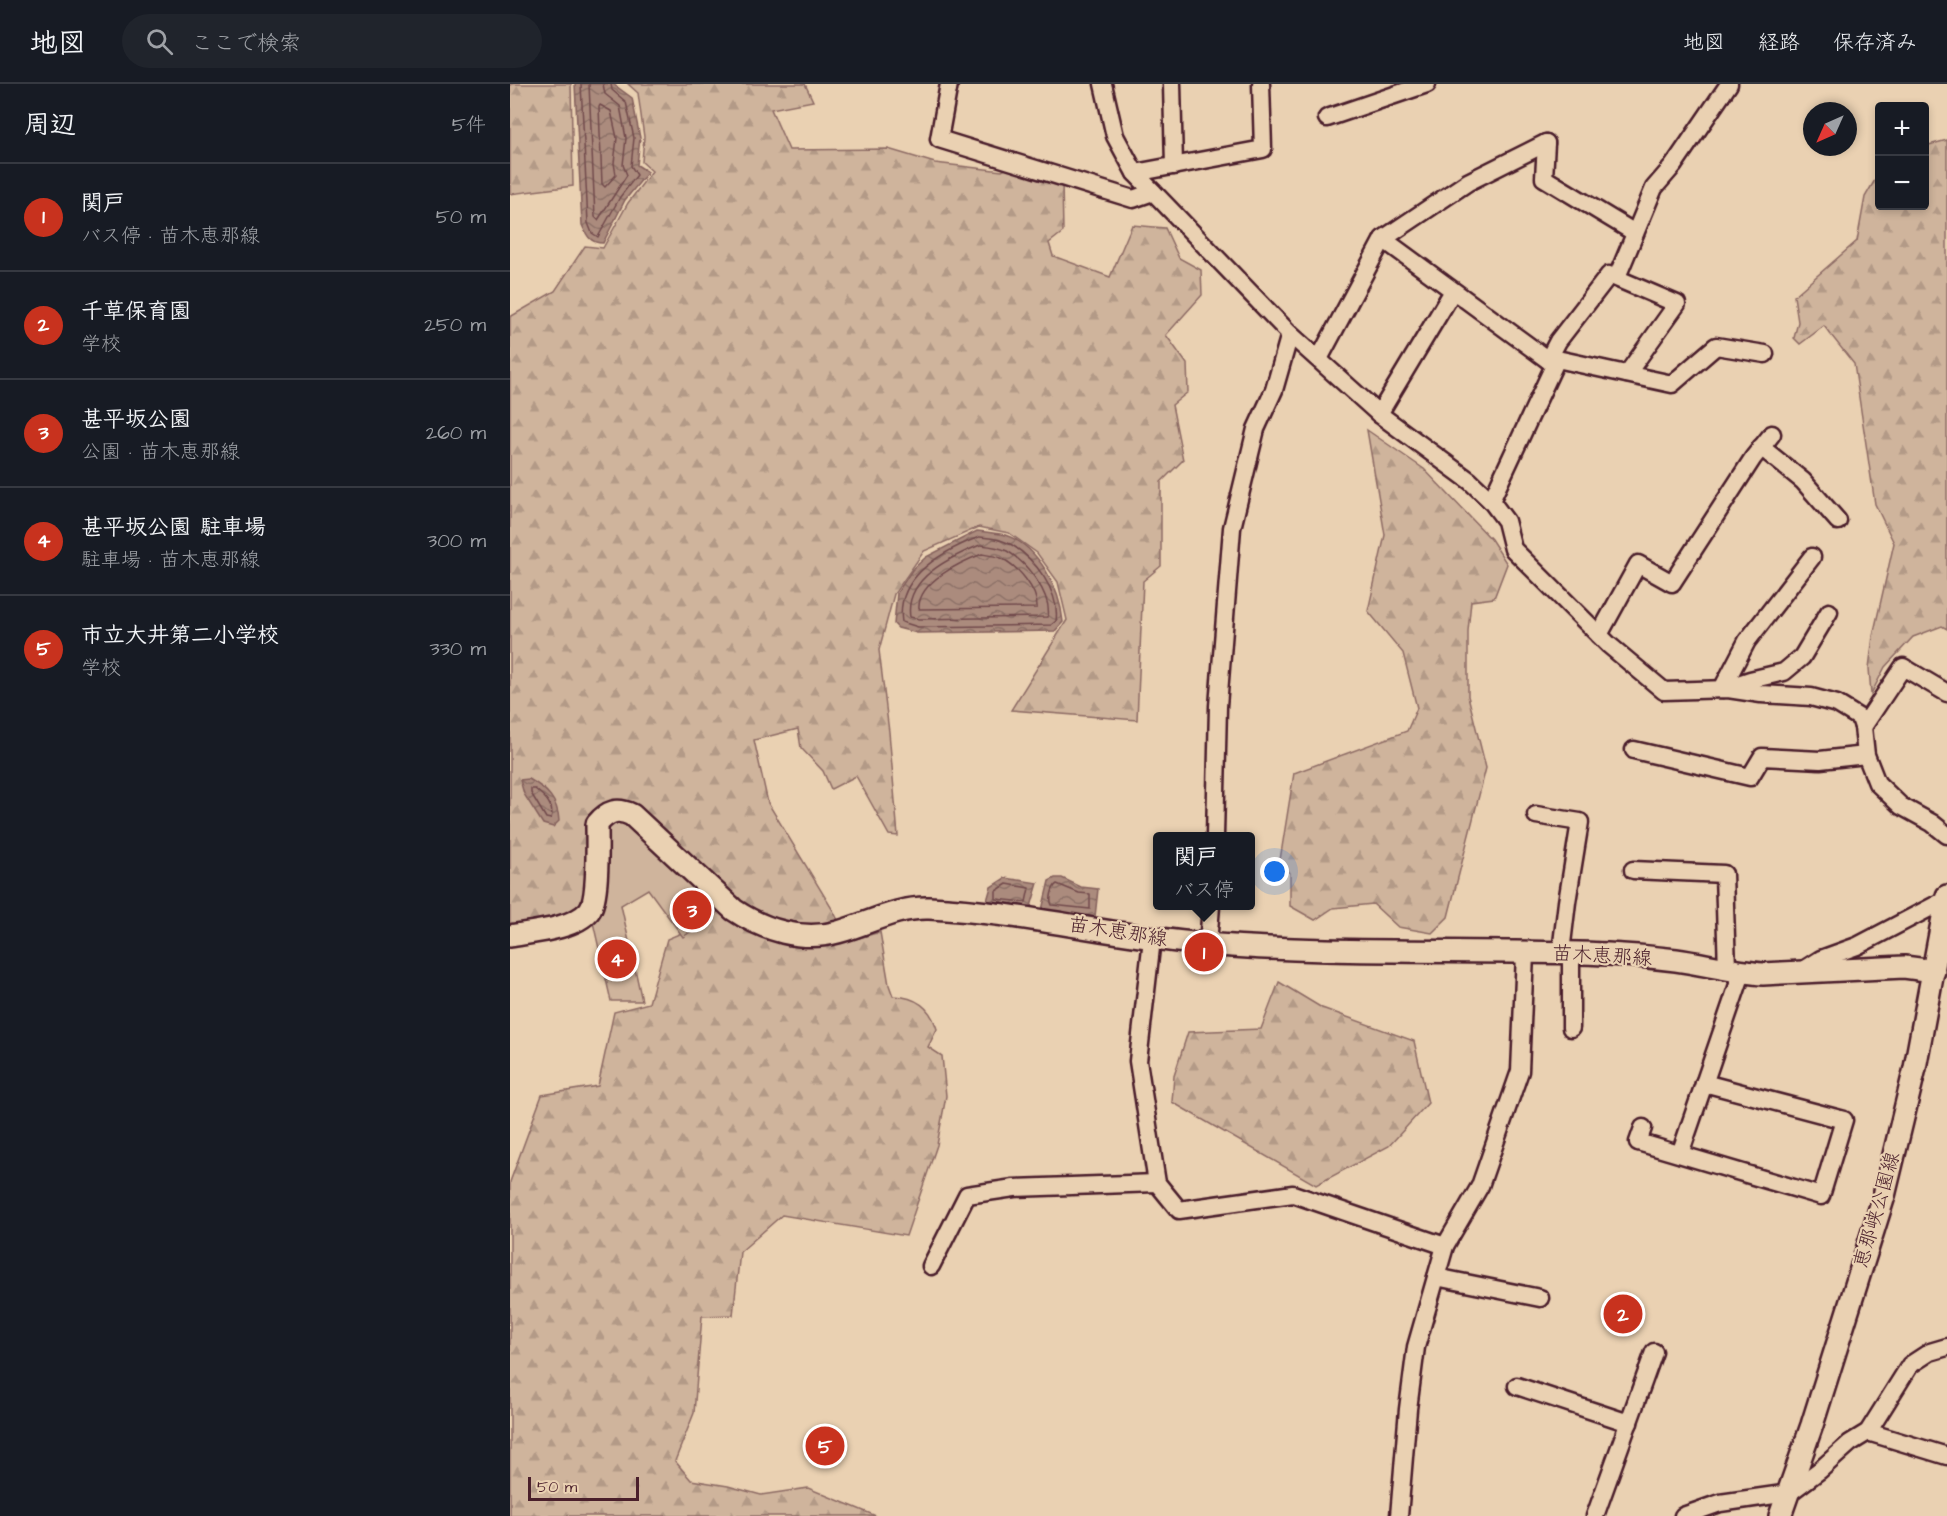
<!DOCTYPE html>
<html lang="ja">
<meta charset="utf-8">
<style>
:root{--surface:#171b24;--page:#20242c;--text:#f1f3f6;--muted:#9ea1a6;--line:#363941;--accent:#c8321e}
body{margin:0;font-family:"Architects Daughter","Klee One",sans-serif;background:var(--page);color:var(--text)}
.controls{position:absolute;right:18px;top:18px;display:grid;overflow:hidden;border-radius:6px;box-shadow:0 3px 9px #0003}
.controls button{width:54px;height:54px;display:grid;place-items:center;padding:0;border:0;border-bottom:2px solid var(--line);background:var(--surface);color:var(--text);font:30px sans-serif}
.compass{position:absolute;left:1293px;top:18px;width:54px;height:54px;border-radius:50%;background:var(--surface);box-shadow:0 3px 9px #0003;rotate:225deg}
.scale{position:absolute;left:18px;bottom:15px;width:111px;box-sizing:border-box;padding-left:6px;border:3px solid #4a1f2b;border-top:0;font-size:16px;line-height:21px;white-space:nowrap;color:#4a1f2b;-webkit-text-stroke:4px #ead1b2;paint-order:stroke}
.you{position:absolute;left:765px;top:788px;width:21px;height:21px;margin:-15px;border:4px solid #fff;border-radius:50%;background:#1a73e8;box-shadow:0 0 0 9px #1a73e833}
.badge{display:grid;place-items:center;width:39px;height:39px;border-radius:50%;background:var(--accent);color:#fff;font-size:20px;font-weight:700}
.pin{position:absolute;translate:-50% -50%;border:3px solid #fff;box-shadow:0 2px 6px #0006}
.popup{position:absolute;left:643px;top:748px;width:102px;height:78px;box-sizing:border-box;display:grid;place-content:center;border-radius:6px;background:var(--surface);filter:drop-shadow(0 2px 4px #0005);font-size:20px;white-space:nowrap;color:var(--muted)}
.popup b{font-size:22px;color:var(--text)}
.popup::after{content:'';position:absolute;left:50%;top:100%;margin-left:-12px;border:12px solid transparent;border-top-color:var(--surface)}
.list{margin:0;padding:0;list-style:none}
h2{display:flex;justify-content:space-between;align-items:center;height:78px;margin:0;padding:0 24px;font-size:26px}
h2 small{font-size:20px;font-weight:400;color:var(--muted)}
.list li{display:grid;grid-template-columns:39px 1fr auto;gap:18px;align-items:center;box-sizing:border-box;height:108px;padding:0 24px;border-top:2px solid var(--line)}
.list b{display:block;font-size:22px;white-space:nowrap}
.list p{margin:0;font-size:20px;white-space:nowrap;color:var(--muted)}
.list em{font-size:20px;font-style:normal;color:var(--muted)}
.icon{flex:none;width:33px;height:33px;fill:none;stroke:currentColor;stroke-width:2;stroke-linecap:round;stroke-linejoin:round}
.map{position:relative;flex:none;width:1437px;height:1432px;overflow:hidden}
header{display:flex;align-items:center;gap:36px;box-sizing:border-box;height:84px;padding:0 30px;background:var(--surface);border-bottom:2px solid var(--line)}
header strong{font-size:28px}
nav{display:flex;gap:33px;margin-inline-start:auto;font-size:21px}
.search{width:420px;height:54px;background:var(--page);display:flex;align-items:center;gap:15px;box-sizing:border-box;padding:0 21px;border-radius:33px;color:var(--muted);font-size:22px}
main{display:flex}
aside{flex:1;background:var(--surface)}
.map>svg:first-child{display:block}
.forest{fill:url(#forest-firs);stroke:#8c6a64;stroke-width:1.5}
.park{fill:#cfb49c;stroke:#8c6a64;stroke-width:1.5}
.water{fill:url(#water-waves);stroke:#84605c;stroke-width:1.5}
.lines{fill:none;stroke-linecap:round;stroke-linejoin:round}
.shore{stroke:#714a4c;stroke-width:1.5}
.minor-casing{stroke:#4a1f2b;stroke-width:21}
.major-casing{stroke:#4a1f2b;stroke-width:26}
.minor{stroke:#ead1b2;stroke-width:16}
.major{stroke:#ead1b2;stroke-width:21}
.labels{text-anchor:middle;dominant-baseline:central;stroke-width:4.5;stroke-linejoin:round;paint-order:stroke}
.street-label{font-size:20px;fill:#4a1f2b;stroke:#ead1b2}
</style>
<header>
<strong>地図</strong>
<div class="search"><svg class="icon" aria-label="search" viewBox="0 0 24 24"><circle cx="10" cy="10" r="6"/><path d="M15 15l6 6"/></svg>ここで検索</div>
<nav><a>地図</a><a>経路</a><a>保存済み</a></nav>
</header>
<main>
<aside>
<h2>周辺<small>5件</small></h2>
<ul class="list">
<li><span class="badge">1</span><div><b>関戸</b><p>バス停 · 苗木恵那線</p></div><em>50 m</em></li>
<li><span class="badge">2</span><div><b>千草保育園</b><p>学校</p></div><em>250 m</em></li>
<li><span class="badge">3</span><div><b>甚平坂公園</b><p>公園 · 苗木恵那線</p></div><em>260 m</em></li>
<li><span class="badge">4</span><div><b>甚平坂公園 駐車場</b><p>駐車場 · 苗木恵那線</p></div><em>300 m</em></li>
<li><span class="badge">5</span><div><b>市立大井第二小学校</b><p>学校</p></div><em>330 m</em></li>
</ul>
</aside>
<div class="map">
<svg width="1437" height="1432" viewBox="0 0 1437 1432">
<defs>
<pattern id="forest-firs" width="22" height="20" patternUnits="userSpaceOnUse" patternTransform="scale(1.5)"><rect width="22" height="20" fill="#cfb49c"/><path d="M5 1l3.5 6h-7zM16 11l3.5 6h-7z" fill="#b39a87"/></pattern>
<pattern id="water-waves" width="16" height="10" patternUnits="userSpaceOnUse" patternTransform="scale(1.5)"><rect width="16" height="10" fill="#ab8b7d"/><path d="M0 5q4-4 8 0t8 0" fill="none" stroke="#8d7167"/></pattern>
</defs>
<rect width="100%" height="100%" fill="#ead1b2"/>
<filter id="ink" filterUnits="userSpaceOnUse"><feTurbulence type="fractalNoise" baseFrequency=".0167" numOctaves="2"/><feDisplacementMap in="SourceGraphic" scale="12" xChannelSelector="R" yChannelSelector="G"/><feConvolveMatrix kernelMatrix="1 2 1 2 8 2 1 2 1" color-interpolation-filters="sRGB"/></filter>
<g filter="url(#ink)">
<g class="forest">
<polygon points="0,0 61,0 63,102 0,110"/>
<path d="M118,0H295L303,17L261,25L279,66L378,65L425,79L492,87L502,81L552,98L553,148L539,159L543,172L600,193L622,141L655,144L669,174L691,186L692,211L656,251L677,280L678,308L662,321L673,376L651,398V482L633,497L627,636L501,626L557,536L548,498L527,469L499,449L469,443L414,467L384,510L369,566L379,648L388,752L379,751L346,692L321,705L313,687L291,664L288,645L244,656L258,719L324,828L338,857L370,848L379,901L383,912C407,913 420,923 427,945L418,963L432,972L436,1012L427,1061L396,1152L272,1131L230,1168L223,1231L192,1232L184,1329L165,1377L181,1396L218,1402L251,1411L298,1404L366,1432H0V1098L32,1011L88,1002L104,928L139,919L157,855L203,836L212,809L163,761L61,829L30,841L0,845V233L45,207L75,162L93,164L118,119L142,87L132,78L134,53L128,9Z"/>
<polygon points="1437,56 1437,545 1432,542 1403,553 1375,583 1361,610 1359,584 1363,552 1384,459 1365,420 1344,280 1314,242 1290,260 1284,254 1288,238 1284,212 1347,157 1355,113 1369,89 1370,122 1414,122 1415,62"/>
<polygon points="857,346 914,385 981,455 997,480 984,514 961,517 958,547 958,612 976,684 938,833 922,849 888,843 863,820 823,824 805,836 780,822 780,789 770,776 784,689 897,647 907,624 893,569 858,527 875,451"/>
<polygon points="769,898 812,924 904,957 918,1019 879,1062 806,1101 662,1018 664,992 678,948 751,945"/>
</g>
<polygon class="park" points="113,734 212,825 173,853 138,805 111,821 132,917 101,917 82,834 94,745 100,735"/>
<g class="water">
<path d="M65,0H103L122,14L130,54L127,81L138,88L115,116L93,159C80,159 77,152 72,141Z"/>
<path d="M467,447C476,448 486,449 495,451C529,462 550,505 553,538L545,547L407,549L388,544L384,540L387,509L402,486L416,473Z"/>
<path d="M19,695C37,705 48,716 49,737L43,743L33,740L14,710L10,696Z"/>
<polygon points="495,794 528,799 520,826 476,820 481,803"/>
<polygon points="545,794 552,794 571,803 588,805 585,833 532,826 539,797"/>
</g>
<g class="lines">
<g class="shore">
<polyline points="71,0 78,139 82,149 88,153 110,113 127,91 121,82 124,54 116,18 102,6 101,0"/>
<polyline points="79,0 85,133 88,136 117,91 113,81 116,54 110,22 95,10 93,0"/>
<polygon points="90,21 101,27 107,54 104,79 106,91 95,103 92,100 89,23"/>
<path d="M469,453C480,454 492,455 502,461C525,475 550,508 546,537L541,541L408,543L392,538C385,493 433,467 469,453Z"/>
<path d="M470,461C479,462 489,463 497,467C516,478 542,510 538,533L409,535L400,533C394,494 441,473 470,461Z"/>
<path d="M472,470C478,471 485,472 491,474C508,482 528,506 527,524L409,525C407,498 451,478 472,470Z"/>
<path d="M25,705C35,713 45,722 41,735L36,734L21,709V705Z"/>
<polygon points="497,800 519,804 516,818 486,815 486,807"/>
<path d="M547,800L569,809L580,810V825L542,821C539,816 542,803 547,800Z"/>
</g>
<g class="minor-casing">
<g id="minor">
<polyline points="439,0 429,55 623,115 643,108"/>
<polyline points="593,0 605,52 625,89 780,250 869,330 960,397 981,417 996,437 1003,465 1099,561 1154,607 1218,605 1251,610 1301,613 1327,620 1350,634 1353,643 1356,671 1367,699 1391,722 1422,739 1437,751"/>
<polyline points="662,0 664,82"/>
<polyline points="817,34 917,0"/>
<polyline points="1036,59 1034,94 1125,149"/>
<polyline points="625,89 753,65 751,0"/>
<polyline points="873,155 1038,276 1047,275 1162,300 1206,262 1255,270"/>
<polyline points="1107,193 1144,104 1163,82 1219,0"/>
<polyline points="809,275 873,155 958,98 1036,59"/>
<polyline points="1038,276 1048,257 1099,191 1167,220 1117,290"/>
<polyline points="869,330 943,207"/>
<polyline points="1251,363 1293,397 1328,437"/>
<polyline points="981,417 1047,275"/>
<polyline points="1089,551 1128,480 1162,499 1243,374 1262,350"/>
<polyline points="1219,603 1240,596 1274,588 1292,573 1319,528"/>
<polyline points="1212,605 1237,557 1302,473"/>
<polyline points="1353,643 1393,583 1437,609"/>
<polyline points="1124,666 1240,693 1252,673 1310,676 1356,671"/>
<polyline points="1026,731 1070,738 1057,818 1051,868"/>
<polyline points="705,752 708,622 722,444 746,345 764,306 780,250"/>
<polyline points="1123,786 1214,790 1217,886"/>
<polyline points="642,855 628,977 647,1099 669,1126 783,1110 935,1162"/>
<polyline points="698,860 701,822"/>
<polyline points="1061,869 1061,944"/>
<polyline points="1292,887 1311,875 1347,862 1435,816"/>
<polyline points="1133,1044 1128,1058 1311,1112 1334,1036 1194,999"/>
<polyline points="1170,1070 1232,889"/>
<polyline points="421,1182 457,1111 504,1104 647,1099"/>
<polyline points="926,1193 1030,1214"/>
<polyline points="1007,1302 1119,1339"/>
<polyline points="1358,1348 1437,1372"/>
<polyline points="889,1432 898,1325 906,1263 935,1162 970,1102 1010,987 1015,870"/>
<polyline points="1085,1432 1144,1268"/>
<polyline points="1173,1432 1210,1419 1279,1409 1310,1386 1340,1359 1358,1348 1400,1281 1420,1268 1437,1263"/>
</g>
</g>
<g class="major-casing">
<g id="major">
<path d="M0,852C22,848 64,845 79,827C89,815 87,758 87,740C98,727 107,724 122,731L224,826C254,846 292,858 328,848C358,840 386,823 419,824C511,828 602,852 694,860C828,871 963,865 1098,870C1120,871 1143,873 1166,876C1195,880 1224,888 1253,890L1394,883L1424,887"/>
<polyline points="1270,1432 1302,1341 1374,1112 1405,984 1437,812"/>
</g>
</g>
<use href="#minor" class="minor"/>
<use href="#major" class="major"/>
</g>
</g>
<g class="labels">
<g class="street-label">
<text transform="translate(608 848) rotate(9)">苗木恵那線</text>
<text transform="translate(1092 872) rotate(3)">苗木恵那線</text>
<text transform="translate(1367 1126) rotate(-74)">恵那峡公園線</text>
</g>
</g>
</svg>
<div class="controls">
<button>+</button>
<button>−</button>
</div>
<svg class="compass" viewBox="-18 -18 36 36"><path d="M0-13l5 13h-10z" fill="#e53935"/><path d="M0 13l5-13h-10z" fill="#9ea1a6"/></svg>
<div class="scale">50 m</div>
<div class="you"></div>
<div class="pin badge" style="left:694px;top:868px">1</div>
<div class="popup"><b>関戸</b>バス停</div>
<div class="pin badge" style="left:1113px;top:1230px">2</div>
<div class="pin badge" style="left:182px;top:826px">3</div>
<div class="pin badge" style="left:107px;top:875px">4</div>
<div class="pin badge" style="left:315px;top:1362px">5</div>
</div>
</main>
